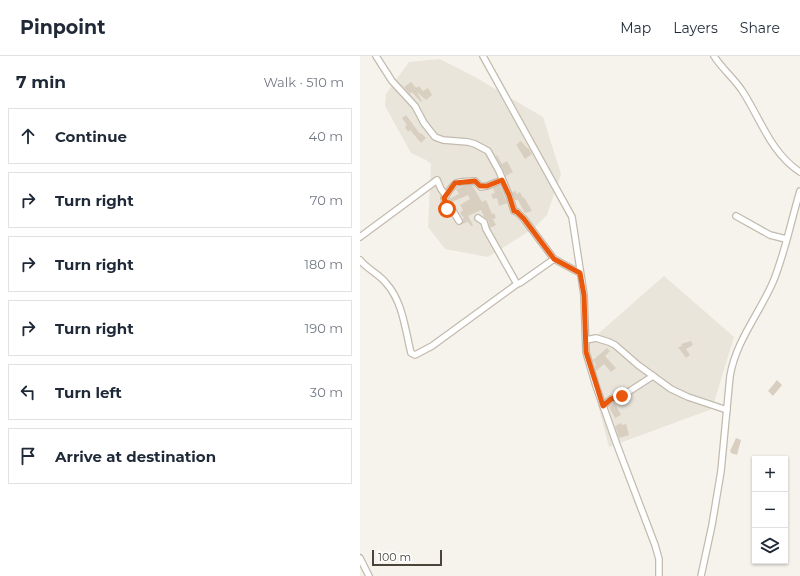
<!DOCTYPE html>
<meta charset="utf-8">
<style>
:root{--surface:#fff;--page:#f2f2f3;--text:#1f2937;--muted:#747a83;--line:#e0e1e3}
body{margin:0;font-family:Montserrat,sans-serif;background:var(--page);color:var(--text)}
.controls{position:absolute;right:12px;bottom:12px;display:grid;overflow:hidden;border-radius:0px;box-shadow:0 1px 3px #0004}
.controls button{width:36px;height:36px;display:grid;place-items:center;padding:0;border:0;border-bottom:1px solid var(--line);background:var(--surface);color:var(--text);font:20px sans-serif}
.scale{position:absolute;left:12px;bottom:10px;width:70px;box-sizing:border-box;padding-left:4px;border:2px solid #4b4439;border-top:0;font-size:11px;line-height:14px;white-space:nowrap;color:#4b4439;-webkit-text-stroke:3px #fff;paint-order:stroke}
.stop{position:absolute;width:12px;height:12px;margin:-9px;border:3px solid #ea580c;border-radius:50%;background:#fff}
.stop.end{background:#ea580c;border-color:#fff;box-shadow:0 1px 4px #0008}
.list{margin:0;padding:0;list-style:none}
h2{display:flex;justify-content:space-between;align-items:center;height:52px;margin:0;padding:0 16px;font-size:17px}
h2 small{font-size:13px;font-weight:400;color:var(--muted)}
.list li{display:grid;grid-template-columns:26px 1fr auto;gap:12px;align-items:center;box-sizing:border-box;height:56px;margin:0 8px 8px;padding:0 8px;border:1px solid var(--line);border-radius:0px}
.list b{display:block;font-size:15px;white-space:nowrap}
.list em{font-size:13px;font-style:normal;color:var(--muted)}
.icon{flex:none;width:22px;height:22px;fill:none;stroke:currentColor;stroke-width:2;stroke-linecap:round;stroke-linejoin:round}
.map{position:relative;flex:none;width:440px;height:520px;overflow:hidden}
header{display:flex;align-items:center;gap:24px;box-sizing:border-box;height:56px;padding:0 20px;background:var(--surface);border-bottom:1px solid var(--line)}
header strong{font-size:19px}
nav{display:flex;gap:22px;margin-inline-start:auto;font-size:14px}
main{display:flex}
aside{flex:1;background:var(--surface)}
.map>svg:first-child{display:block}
.residential{fill:#eae5da}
.building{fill:#d8cfc1}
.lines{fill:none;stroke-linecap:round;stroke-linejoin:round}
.minor-casing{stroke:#c2bbae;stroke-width:8}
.minor{stroke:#fff;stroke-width:5.5}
.route{stroke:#ea580c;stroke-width:5}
</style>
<header>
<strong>Pinpoint</strong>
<nav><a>Map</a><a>Layers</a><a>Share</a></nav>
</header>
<main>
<aside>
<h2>7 min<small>Walk · 510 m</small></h2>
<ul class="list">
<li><svg class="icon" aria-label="ahead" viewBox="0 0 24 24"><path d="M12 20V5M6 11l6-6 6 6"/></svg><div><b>Continue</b></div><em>40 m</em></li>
<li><svg class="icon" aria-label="right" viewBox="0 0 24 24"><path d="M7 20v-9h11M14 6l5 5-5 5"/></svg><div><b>Turn right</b></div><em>70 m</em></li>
<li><svg class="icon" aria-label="right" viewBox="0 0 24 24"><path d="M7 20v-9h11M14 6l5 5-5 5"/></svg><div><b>Turn right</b></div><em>180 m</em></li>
<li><svg class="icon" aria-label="right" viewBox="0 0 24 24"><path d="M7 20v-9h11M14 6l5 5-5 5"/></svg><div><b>Turn right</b></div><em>190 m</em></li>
<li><svg class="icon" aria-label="left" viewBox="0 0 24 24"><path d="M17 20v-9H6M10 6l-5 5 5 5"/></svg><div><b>Turn left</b></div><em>30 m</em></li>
<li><svg class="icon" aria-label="arrive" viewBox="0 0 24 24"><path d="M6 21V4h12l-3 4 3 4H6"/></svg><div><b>Arrive at destination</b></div></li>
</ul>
</aside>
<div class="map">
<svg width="440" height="520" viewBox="0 0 440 520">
<rect width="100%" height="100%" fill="#f6f3ec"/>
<g class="residential">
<polygon points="80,3 115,21 183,61 201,118 187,159 174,172 128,201 85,193 68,171 71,108 66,104 51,97 25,50 26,38 49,6"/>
<polygon points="304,220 374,281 352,353 249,391 223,291"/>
</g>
<g class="building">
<polygon points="51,26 56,32 59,30 63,35 68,32 72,39 66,44 57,36 62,45 61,46 52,36 50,38 44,31"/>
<polygon points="46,59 60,78 61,77 66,82 61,87 50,74 48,76 45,71 47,69 42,62"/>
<polygon points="161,85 167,92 168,92 172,98 165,103 157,90 156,89"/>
<polygon points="137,99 142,108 147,105 153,116 146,120 136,100"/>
<polygon points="112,129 122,146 126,144 132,158 134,157 136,162 133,163 136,169 130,172 128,164 124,161 121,154 108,160 113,169 111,170 108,166 102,168 103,163 104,162 100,157 103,154 100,149 110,143 108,139 89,147 89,143 99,138 96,133 102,130"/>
<polygon points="140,129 147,147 139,150 137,142 133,143 131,138 135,137 133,132"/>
<polygon points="156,135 157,138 160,136 163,142 164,141 172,155 165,157 158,144 155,144 152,136"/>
<polygon points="331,285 333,289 326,293 330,299 326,302 318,291 322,290 321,288"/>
<polygon points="247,292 250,295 245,300 256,312 251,316 244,308 236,315 235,310 236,309 233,304"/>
<polygon points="417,324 422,329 413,340 408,335"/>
<polygon points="254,346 261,359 255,362 249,351"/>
<polygon points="261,367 262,369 266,368 269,379 259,382 255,370"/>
<polygon points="376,382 381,384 377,399 371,397 370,395"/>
</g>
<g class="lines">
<g class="minor-casing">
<g id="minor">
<polyline points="16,0 32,25 55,50 64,67 75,81 83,84 108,86 115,88 128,95 139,115 149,139 154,155 157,156 164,163 194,203 220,217"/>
<polyline points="123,0 212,161 224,239 226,296 236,330 257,389 295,489 299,503 299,520"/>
<path d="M354,0C362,13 375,23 383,36C401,64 411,97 440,116"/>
<polyline points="376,160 410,179 426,183"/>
<polyline points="118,162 124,166 126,173 157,228 160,227 194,203"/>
<path d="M99,165L93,155L86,152L84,142C97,124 93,126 115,125L121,131L127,130L142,124"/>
<polyline points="0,181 77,124 81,133 86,140"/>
<path d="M0,204C7,213 19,218 26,227C43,246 45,273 51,297L55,299L72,290L157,228"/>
<polyline points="226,284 236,282 249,286 255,289 278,309 311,333 328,341 367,354"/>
<polyline points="243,350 251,343 262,340 293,320"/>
<polyline points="0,502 9,520"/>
<path d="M341,520L352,469L361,415L370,320C376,285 399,258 413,226C425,197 431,165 440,135"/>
</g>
</g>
<use href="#minor" class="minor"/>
</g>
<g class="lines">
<polyline class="route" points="87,153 84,142 95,127 115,125 120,130 127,130 142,124 149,139 154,155 157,156 164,163 194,203 220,217 224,239 226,296 243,350 251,343 262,340"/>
</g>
</svg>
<div class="controls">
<button>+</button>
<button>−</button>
<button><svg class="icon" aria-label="layers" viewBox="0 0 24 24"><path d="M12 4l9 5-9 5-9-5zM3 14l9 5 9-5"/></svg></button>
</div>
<div class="scale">100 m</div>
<div class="stop" style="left:87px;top:153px"></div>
<div class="stop end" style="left:262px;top:340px"></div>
</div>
</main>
